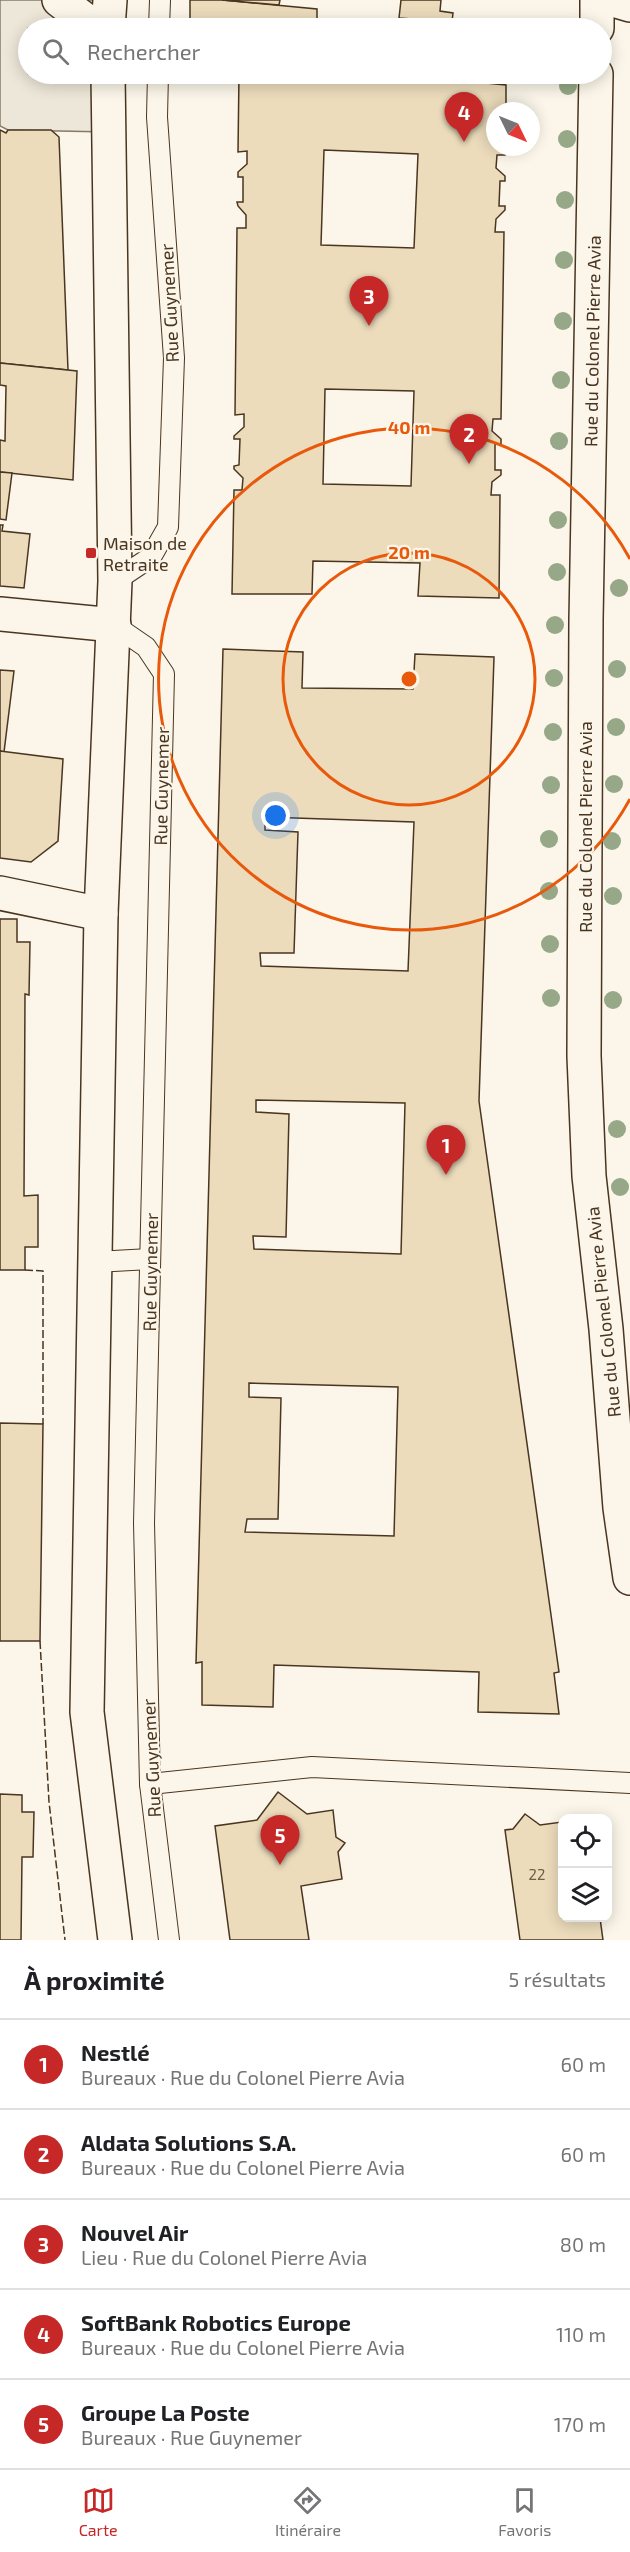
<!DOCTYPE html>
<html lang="fr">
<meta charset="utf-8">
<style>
:root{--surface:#fff;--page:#f6f6f6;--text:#202124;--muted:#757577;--line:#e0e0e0;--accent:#c62828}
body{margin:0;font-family:"Exo 2",sans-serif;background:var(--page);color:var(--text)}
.controls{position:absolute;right:18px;bottom:18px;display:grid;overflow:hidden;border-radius:12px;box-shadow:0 3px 15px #0003}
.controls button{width:54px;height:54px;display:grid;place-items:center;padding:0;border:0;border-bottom:2px solid var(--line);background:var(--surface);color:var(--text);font:30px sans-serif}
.compass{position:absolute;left:486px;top:102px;width:54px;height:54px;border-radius:50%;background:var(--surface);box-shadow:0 3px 15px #0003;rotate:133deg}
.you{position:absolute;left:276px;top:816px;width:21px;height:21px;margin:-15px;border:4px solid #fff;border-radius:50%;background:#1a73e8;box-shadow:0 0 0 9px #1a73e833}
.badge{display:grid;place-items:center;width:39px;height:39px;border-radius:50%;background:var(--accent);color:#fff;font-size:20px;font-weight:700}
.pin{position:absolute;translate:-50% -50px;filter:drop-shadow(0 2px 3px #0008)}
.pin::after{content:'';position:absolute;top:32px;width:21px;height:18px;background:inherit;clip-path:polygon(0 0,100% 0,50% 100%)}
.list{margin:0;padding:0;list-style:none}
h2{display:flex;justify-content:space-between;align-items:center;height:78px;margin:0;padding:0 24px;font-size:26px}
h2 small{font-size:20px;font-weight:400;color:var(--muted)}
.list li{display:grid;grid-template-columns:39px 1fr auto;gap:18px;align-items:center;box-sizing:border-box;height:90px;padding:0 24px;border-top:2px solid var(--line)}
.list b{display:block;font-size:22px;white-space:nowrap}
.list p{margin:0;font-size:20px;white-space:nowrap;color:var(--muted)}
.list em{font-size:20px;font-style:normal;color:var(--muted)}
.icon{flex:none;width:33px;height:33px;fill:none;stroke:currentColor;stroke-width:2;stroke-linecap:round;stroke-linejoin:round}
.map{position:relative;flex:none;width:630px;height:1940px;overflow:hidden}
.search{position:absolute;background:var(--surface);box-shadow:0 3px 15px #0003;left:18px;right:18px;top:18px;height:66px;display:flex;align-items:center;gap:15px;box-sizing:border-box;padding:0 21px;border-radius:33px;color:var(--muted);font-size:22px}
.sheet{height:528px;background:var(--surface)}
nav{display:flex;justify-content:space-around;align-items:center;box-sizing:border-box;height:84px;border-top:2px solid var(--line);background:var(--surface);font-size:16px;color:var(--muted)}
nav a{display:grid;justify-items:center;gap:3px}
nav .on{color:var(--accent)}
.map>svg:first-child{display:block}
.parking{fill:#ede7d9;stroke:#887966;stroke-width:1.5}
.building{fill:#ecdcbc;stroke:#4a3520;stroke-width:1.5;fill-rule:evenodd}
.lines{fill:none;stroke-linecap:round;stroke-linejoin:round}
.lane-casing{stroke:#4a3520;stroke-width:22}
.street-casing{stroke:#4a3520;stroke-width:36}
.secondary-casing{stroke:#4a3520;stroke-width:36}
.lane{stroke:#fbf6e9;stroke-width:20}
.street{stroke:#fbf6e9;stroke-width:33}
.secondary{stroke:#fbf6e9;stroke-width:33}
.fence{stroke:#4a3520;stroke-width:1.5;stroke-dasharray:8 3;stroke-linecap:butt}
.tree{fill:#96a887}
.ring{fill:none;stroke:#e8590c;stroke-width:3}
.poi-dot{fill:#c62828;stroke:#fbf6e9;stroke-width:2}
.labels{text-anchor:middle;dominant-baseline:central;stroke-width:4.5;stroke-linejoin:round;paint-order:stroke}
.number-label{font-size:15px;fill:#725f47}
.street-label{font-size:18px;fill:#4a3520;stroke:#fbf6e9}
.poi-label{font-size:18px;fill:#4a3520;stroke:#fbf6e9;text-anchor:start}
.centre{fill:#e8590c;stroke:#fbf6e9;stroke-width:3}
.ring-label{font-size:18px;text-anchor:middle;font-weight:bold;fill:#e8590c;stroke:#fbf6e9;stroke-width:4.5;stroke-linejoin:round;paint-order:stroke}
</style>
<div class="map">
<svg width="630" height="1940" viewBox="0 0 630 1940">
<rect width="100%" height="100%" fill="#fbf6e9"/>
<polygon class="parking" points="0,0 110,0 108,28 28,28 28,74 108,74 109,132 8,130 0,126"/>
<g class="building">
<polygon points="190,0 222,0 317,9 317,28 190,28"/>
<polygon points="222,0 280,0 279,5"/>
<polygon points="401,0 441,0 440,11 453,13 452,22 399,18"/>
<path d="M239,74H395L506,85V111H495V147H505V155H497L496,168L505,176V181H500L499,206H505V210L496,219L495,232H504L501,419H493L492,431L501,439V444H495V470H501V475L492,482L491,495H500L499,598L418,596L420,563L313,561L312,594H232L234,490H242L243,478L234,469V466L239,465L240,439H234V436L244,427V414L235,415L237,228H246V215L238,206L237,202H243V177H238V172L247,164V151L238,152ZM324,150L418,154L414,248L321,245ZM325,389L414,391L411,486L323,484Z"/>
<polygon points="0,130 6,133 8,130 51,130 59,137 68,370 0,363"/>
<polygon points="0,363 77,371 73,480 0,472 0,440 5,441 6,386 0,385"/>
<polygon points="0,472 12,473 6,520 0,519"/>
<polygon points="0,525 3,525 2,531 30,534 24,588 0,586"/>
<path d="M223,649L303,652L302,688L413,689L415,654L494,657L479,1101L559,1672L554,1673L559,1714L478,1712L479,1672L274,1665L273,1707L202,1705V1662L196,1663ZM265,817L414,822L408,971L261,966L260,953H294L298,832L265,830ZM256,1100L405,1103L401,1254L254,1249L253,1236L286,1237L289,1114L256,1112ZM249,1383L398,1387L394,1536L245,1532L247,1519H278L281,1398L249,1397Z"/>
<polygon points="0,670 14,671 4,752 0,751"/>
<polygon points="0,751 63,759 58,841 31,862 0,858"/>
<polygon points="0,919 17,919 17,942 30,942 29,995 25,994 24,1196 38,1195 38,1247 25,1247 25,1270 0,1270"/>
<polygon points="0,1423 43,1424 40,1641 0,1641"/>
<polygon points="278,1792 307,1814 333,1810 336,1837 345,1843 338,1852 342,1879 301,1886 309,1940 230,1940 215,1826 257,1820"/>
<polygon points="0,1794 22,1795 22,1812 34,1812 33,1857 22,1857 21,1940 0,1940"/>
<polygon points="525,1814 540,1825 562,1822 562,1918 600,1918 603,1940 520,1940 505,1830 513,1829"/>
</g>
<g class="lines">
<g class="lane-casing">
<g id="lane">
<polyline points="159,28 160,0"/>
<polyline points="115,581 151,557 168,527 174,358 157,117 158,74"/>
<polyline points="114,625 146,647 164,674 144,1523 150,1784 169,1940"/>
<polyline points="95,1262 150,1259"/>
<polyline points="150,1784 312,1767 630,1783"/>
</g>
</g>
<g class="street-casing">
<g id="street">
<polyline points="613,0 630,5"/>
<polyline points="597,28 597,0"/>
<polyline points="596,74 586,620 584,1056 589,1176 606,1329 620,1508 630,1578"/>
<polyline points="0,614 114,625"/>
<polyline points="0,893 101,914"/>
</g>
</g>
<g class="secondary-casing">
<g id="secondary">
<polyline points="59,0 96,28"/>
<polyline points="108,28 110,0"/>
<polyline points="108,74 115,581 101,914 87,1712 115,1940"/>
</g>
</g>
<use href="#lane" class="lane"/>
<use href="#street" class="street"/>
<use href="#secondary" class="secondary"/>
<g class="fence">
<polyline points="25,1270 43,1271 43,1424"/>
<polyline points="40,1641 49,1802 65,1940"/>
</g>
</g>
<g class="tree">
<circle cx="568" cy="86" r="9"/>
<circle cx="567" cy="139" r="9"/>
<circle cx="565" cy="200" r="9"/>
<circle cx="564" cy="260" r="9"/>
<circle cx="563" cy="321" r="9"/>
<circle cx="561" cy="380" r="9"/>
<circle cx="559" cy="441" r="9"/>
<circle cx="558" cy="520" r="9"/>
<circle cx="557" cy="572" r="9"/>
<circle cx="619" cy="588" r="9"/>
<circle cx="555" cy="625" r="9"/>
<circle cx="617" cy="669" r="9"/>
<circle cx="554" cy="678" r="9"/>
<circle cx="616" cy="727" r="9"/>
<circle cx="553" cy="732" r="9"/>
<circle cx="614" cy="784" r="9"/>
<circle cx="551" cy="785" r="9"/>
<circle cx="549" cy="839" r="9"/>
<circle cx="612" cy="841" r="9"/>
<circle cx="549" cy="891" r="9"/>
<circle cx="613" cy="896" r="9"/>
<circle cx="550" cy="944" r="9"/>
<circle cx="551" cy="998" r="9"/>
<circle cx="613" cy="1000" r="9"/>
<circle cx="617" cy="1129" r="9"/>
<circle cx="620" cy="1187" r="9"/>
</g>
<g class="ring">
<circle cx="409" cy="679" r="126"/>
<path d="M630 799A251 251 0 1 1 630 559"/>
</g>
<rect class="poi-dot" x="85" y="547" width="12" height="12" rx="3"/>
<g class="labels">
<g class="number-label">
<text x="537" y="1874">22</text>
</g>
<g class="street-label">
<text transform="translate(169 303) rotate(-93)">Rue Guynemer</text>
<text transform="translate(592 341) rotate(-89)">Rue du Colonel Pierre Avia</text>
<text transform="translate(161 786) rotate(-89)">Rue Guynemer</text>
<text transform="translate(585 827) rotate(-90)">Rue du Colonel Pierre Avia</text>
<text transform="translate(150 1272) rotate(-89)">Rue Guynemer</text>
<text transform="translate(603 1312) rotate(-96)">Rue du Colonel Pierre Avia</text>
<text transform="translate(151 1758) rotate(-93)">Rue Guynemer</text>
</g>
<g class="poi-label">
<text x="103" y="543">Maison de<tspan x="103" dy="21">Retraite</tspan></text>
</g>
</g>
<circle cx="409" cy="679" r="9" class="centre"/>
<g class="ring-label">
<text x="409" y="434">40 m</text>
<text x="409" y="559">20 m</text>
</g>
</svg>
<div class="controls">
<button><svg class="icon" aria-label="locate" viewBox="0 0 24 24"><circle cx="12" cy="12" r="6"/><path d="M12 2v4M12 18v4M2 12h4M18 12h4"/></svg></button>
<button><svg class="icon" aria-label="layers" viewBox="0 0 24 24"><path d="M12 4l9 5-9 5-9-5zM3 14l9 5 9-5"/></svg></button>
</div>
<svg class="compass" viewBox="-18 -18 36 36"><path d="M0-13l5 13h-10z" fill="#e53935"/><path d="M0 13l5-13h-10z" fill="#757577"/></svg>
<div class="you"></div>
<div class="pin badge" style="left:446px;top:1175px">1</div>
<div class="pin badge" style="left:469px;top:464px">2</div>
<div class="pin badge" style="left:369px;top:326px">3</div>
<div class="pin badge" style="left:464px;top:142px">4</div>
<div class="pin badge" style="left:280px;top:1865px">5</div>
<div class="search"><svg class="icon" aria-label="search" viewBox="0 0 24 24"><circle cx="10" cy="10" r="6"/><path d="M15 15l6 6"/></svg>Rechercher</div>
</div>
<section class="sheet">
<h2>À proximité<small>5 résultats</small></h2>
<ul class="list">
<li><span class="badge">1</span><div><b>Nestlé</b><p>Bureaux · Rue du Colonel Pierre Avia</p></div><em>60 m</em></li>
<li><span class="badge">2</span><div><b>Aldata Solutions S.A.</b><p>Bureaux · Rue du Colonel Pierre Avia</p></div><em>60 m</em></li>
<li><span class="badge">3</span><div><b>Nouvel Air</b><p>Lieu · Rue du Colonel Pierre Avia</p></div><em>80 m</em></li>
<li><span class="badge">4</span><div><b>SoftBank Robotics Europe</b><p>Bureaux · Rue du Colonel Pierre Avia</p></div><em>110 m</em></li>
<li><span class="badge">5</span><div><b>Groupe La Poste</b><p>Bureaux · Rue Guynemer</p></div><em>170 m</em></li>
</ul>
</section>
<nav>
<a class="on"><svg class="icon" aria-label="map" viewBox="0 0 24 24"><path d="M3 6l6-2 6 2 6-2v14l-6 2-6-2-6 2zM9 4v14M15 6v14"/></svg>Carte</a>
<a><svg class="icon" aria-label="directions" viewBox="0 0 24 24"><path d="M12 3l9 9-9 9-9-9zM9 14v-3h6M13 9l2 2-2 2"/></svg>Itinéraire</a>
<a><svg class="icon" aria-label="saved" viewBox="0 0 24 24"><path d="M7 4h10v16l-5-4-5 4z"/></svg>Favoris</a>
</nav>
